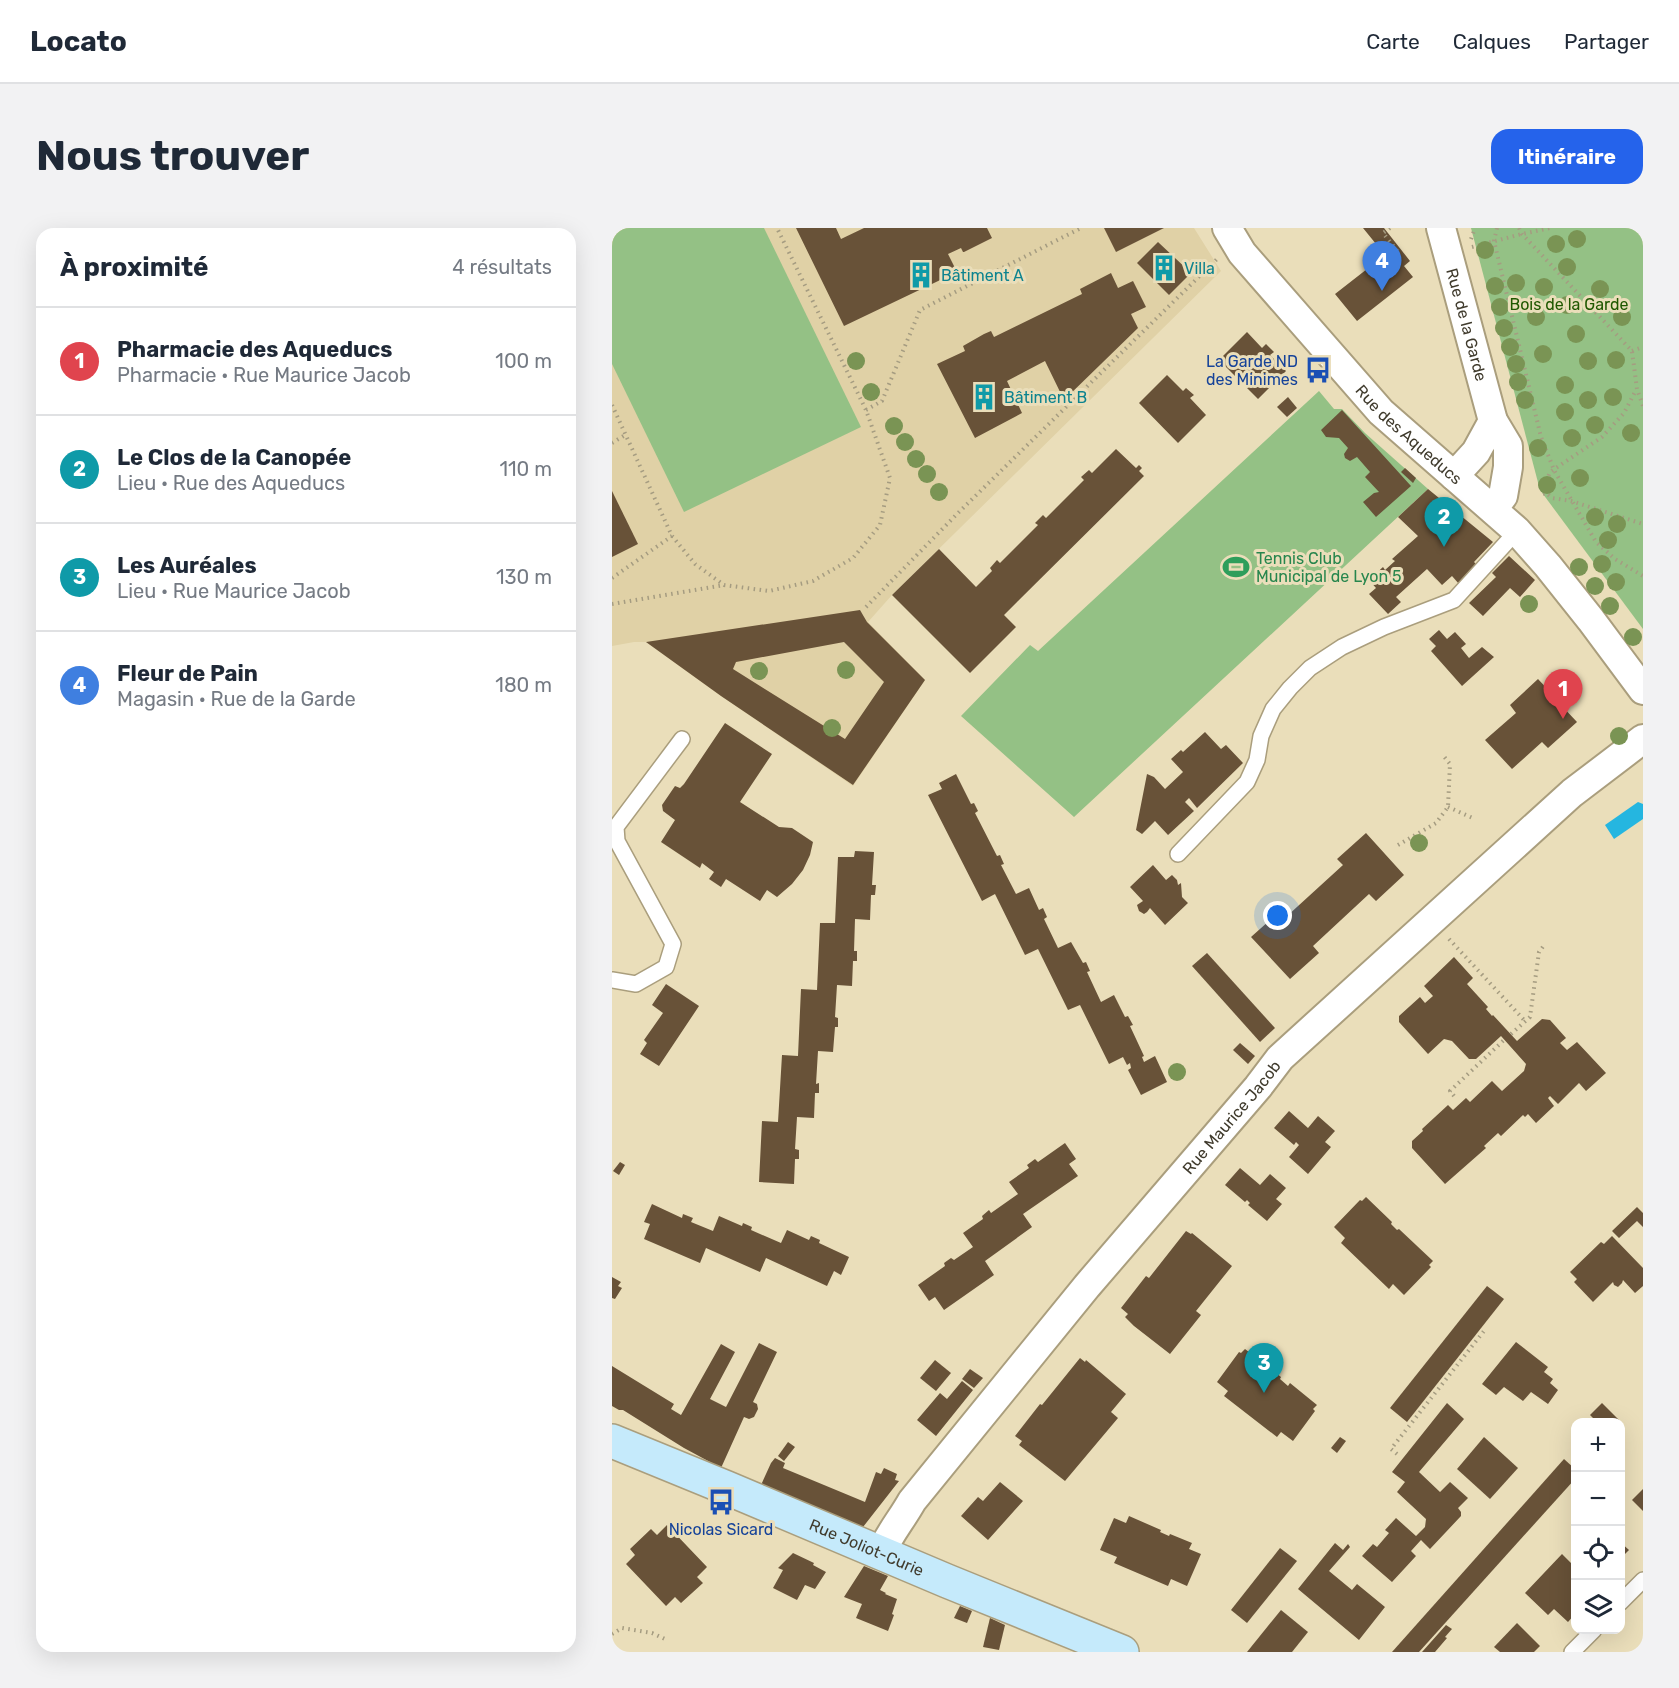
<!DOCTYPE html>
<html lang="fr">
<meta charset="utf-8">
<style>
:root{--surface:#fff;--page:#f2f2f3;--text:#1f2937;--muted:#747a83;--line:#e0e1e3;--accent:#2563eb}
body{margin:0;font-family:Rubik,sans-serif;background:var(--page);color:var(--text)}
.controls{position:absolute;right:18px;bottom:18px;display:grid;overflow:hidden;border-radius:12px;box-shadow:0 6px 24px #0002}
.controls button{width:54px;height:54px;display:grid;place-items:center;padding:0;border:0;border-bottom:2px solid var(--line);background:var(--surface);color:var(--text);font:30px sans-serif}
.you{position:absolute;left:666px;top:688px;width:21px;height:21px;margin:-15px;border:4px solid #fff;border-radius:50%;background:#1a73e8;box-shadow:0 0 0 9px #1a73e833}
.badge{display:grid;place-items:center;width:39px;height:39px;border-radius:50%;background:var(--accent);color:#fff;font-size:20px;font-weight:700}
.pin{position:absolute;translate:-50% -50px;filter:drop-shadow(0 2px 3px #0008)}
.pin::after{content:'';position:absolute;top:32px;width:21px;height:18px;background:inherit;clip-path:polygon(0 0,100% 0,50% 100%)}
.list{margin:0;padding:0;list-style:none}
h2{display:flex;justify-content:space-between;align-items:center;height:78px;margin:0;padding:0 24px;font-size:26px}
h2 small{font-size:20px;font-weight:400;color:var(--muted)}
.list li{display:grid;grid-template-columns:39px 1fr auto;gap:18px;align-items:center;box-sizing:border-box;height:108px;padding:0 24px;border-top:2px solid var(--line)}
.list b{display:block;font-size:22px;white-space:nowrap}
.list p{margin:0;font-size:20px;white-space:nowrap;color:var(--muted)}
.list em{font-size:20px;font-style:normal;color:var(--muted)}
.icon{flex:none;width:33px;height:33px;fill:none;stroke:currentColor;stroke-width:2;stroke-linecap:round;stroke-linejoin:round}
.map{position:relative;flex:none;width:1031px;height:1424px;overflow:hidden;border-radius:18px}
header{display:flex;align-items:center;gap:36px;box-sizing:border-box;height:84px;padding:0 30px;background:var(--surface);border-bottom:2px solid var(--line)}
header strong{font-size:28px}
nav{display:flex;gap:33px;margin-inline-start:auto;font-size:21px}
.intro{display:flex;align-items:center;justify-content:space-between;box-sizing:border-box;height:144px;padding:0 36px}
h1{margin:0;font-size:42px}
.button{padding:15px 27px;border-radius:18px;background:var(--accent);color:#fff;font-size:21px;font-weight:700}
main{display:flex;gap:36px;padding:0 36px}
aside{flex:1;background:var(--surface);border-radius:18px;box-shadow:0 6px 24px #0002}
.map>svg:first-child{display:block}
.built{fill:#e0d1a6}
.green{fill:#94c185}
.water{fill:#25b6e0}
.building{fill:#685238;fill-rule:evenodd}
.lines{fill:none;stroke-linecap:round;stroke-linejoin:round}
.lane-casing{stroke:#aa9e7d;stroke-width:18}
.street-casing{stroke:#aa9e7d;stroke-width:32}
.secondary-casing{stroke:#aa9e7d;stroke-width:36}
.path{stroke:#a59c81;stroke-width:4;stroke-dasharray:1.5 4.5;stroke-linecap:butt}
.lane{stroke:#fff;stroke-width:15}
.street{stroke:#fff;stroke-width:28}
.secondary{stroke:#c5eafb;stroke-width:33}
.tree{fill:#7a9454}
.labels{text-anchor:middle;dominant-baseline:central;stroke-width:6;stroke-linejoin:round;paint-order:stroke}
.culture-label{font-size:16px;fill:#0d838f;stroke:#eadeba;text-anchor:start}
.park-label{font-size:16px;fill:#1f5800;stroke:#eadeba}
.street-label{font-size:16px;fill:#403b2d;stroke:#eadeba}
.transit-label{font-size:16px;fill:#164399;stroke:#eadeba;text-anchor:end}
.leisure-label{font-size:16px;fill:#27864d;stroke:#eadeba;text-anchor:start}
</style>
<header>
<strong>Locato</strong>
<nav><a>Carte</a><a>Calques</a><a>Partager</a></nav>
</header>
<div class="intro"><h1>Nous trouver</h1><a class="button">Itinéraire</a></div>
<main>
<aside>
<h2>À proximité<small>4 résultats</small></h2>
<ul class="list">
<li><span class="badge" style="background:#e0444e">1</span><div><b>Pharmacie des Aqueducs</b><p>Pharmacie · Rue Maurice Jacob</p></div><em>100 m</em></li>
<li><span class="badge" style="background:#0f9aa8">2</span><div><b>Le Clos de la Canopée</b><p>Lieu · Rue des Aqueducs</p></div><em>110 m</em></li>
<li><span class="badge" style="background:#0f9aa8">3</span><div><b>Les Auréales</b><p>Lieu · Rue Maurice Jacob</p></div><em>130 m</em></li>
<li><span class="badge" style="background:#3f7fe0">4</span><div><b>Fleur de Pain</b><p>Magasin · Rue de la Garde</p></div><em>180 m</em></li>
</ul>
</aside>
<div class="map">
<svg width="1031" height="1424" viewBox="0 0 1031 1424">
<rect width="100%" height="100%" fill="#eadeba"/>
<polygon class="built" points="0,0 582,0 609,43 280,367 256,394 313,452 241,558 109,468 34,414 22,414 0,418"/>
<g class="green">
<polygon points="0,0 152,0 249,199 72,284 0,136"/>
<polygon points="859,0 1031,0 1031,401 928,262"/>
<polygon points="707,163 722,181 730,181 753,205 816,261 462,589 349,488 418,417 426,423"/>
</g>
<polygon class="water" points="1026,574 1031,576 1031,591 1002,611 993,597"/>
<g class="building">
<polygon points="184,0 224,0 229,11 252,0 375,0 380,10 352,24 351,24 349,20 336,26 345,44 232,98"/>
<polygon points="492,0 552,0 504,24"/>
<polygon points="751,0 772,0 798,33 792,38 801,49 745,93 723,66 773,27"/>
<polygon points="546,14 579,45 557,67 525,35"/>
<polygon points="499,45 506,60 521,53 534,79 519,86 526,100 452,172 433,133 395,153 410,185 363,210 325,136 353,123 351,118 372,106 379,103 382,109 470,66 468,61"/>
<polygon points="635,104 650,120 654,116 662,124 658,127 674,143 646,171 607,132"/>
<polygon points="555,147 571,163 574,160 582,167 578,170 594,187 566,215 527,175"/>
<polygon points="676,169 685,180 675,189 665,179"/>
<polygon points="730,182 799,258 764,289 751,274 762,265 767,264 753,249 758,244 745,229 738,233 733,230 732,226 736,220 727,210 714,209 709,202"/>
<polygon points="504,221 524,240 527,237 530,240 527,243 532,248 392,387 404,399 358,445 280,367 327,321 364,359 380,343 378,340 385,332 388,335 426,297 423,295 431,287 434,290 472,252 469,249 477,242 480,245"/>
<polygon points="793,240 804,250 801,255 789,244"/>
<polygon points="816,261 881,314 862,334 865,337 847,356 840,348 830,357 815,341 784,369 789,374 776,386 757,366 764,360 757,352 771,339 773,342 783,333 780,331 806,308 786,289"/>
<polygon points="0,263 26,316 0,329"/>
<polygon points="897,328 923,352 908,369 898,360 871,388 857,375 884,349 880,345"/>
<path d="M248,382L255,394L313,452L241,557L109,468L34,414ZM232,414L272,454L233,511L121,441L124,434Z"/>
<polygon points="827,402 835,411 843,404 854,416 849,420 857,430 870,419 882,429 850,458 819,423 824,418 817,411"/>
<polygon points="926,451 940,466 943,463 952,473 948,476 965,494 936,520 930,514 900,541 873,512 904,485 898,477"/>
<polygon points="113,495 160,526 128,574 167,599 180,600 201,614 198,627 191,642 180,656 165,669 155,662 148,673 114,651 109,659 97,651 102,644 90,635 88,640 49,614 63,592 51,583 50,577 63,558 68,560 72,556"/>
<polygon points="593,504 609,521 614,517 631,535 585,580 577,570 573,574 582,583 556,607 543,593 530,606 524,602 535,546 542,549 553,561 571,544 559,531 569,522 571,524"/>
<polygon points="344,546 359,576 362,575 366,583 363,585 385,628 388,627 392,636 389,637 404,666 417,660 427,682 431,680 435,689 432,691 446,720 459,714 471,735 474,734 478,743 475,744 489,774 502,767 513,789 516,788 521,797 518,798 532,828 530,829 532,834 543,828 555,854 529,867 516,842 519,840 518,835 515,837 511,829 497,836 468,777 456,782 426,721 413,727 383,666 370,673 316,567 330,561 327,555"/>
<polygon points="754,605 792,647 764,673 757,666 701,718 707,725 678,751 639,709 668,683 674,689 731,637 725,631"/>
<polygon points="243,623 262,624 260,657 264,657 263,667 259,667 258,692 243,691 242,723 245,723 245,733 241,733 240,758 225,757 223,789 226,790 226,799 223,799 221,824 206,823 204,856 207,855 207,865 203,865 202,890 185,889 183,921 187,922 187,931 183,931 182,956 147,954 150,893 166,894 170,827 186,828 189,761 205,762 208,695 223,695 226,629 242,629"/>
<polygon points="541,637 554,652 560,647 565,652 566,657 569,655 570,669 576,675 553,697 538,680 535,684 532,686 527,683 525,677 531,673 518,659"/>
<polygon points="595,725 663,800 648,814 580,738"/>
<polygon points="842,729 861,750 855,756 876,779 874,781 880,788 881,787 905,813 930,791 938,792 954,810 948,815 955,822 965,814 994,845 974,863 967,855 946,876 938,868 936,870 942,878 924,895 916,886 913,889 911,887 889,908 886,905 872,918 874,920 833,956 800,920 800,913 811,903 810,901 836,877 841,882 854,870 858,874 880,853 890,863 912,843 914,836 889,808 864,831 857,831 840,813 832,811 816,826 787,794 787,788 808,769 813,775 821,768 812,758"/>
<polygon points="54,756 87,778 47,838 28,826 35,815 32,812 51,785 40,777"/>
<polygon points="628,815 643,828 636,836 621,822"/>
<polygon points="677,883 696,900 706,888 723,903 713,914 719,919 696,946 677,929 687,917 684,914 682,917 662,900"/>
<polygon points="453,915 464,931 457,936 466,948 411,986 420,999 373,1033 382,1047 332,1082 323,1069 317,1073 306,1057 333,1038 332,1035 339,1030 342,1032 361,1019 351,1005 371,991 370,988 377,982 379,985 406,966 397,954 417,940 415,937 423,931 426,934"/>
<polygon points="8,934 13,937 7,947 1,943"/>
<polygon points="628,940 648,957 658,946 674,960 664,971 670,976 655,993 636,977 638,975 635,972 633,974 613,957"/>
<polygon points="754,969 780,994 779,996 785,1002 787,1001 821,1033 817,1037 819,1039 792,1067 781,1056 777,1061 729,1015 733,1010 722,999 748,972 750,973"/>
<polygon points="40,976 70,990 71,986 81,990 79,994 101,1003 107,988 130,998 131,995 140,999 139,1002 169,1015 175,1002 197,1012 199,1008 208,1012 207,1015 237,1029 229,1047 222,1043 215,1058 154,1030 148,1044 94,1020 88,1035 32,1011 38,996 32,994"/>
<polygon points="1025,979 1031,985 1031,999 1025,993 1007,1010 1000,1003"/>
<polygon points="574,1003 579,1006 580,1005 620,1038 584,1083 589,1087 558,1126 522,1098 513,1089 516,1086 509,1080 534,1048 537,1050"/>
<polygon points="1000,1008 1031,1040 1031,1058 1023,1065 1011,1052 1010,1055 1006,1059 1002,1057 1001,1054 981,1074 962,1054 965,1051 958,1044 989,1014 992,1016"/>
<polygon points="0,1049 9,1054 6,1058 10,1060 3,1071 0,1070"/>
<polygon points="875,1058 892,1071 795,1194 778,1180"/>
<polygon points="904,1114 936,1139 932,1144 941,1151 938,1155 946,1162 936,1176 919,1164 911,1173 892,1159 884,1167 870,1156"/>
<polygon points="147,1115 165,1124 141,1174 145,1176 146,1181 142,1189 137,1191 132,1189 109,1240 72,1220 11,1182 7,1182 0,1178 0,1138 62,1176 59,1181 69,1187 109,1116 123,1124 98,1171 114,1179"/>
<polygon points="633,1121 669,1149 668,1151 676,1158 678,1155 705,1177 701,1181 703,1183 681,1213 669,1204 665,1209 612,1168 616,1163 605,1154 627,1124 629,1125"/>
<polygon points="468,1130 473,1134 474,1132 514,1166 499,1184 506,1190 453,1253 407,1217 410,1213 403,1208 428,1176 430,1177"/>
<polygon points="323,1132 339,1145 324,1163 308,1150"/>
<polygon points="358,1141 371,1150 362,1160 350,1151"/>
<polygon points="350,1153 361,1162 324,1208 305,1192 328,1165 335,1171"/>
<polygon points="835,1175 852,1191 807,1244 828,1264 838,1254 856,1270 846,1280 849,1284 849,1288 818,1321 809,1312 799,1323 804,1328 780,1354 750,1328 761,1316 765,1319 777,1305 773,1302 784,1290 804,1308 813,1299 814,1291 785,1264 793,1254 780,1244"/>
<polygon points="990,1175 1009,1194 985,1194 978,1187"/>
<polygon points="728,1209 734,1213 725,1225 719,1220"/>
<polygon points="872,1209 906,1240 878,1271 845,1241"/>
<polygon points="176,1214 183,1219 172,1233 166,1228"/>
<polygon points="163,1230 173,1235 171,1240 253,1274 264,1244 269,1246 272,1240 285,1246 283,1252 287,1253 251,1299 149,1257 159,1235"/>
<polygon points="952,1231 963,1241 963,1251 807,1424 780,1424"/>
<polygon points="388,1254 411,1273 376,1312 349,1288 366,1269 371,1273"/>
<polygon points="1031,1261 1031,1283 1020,1272"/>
<polygon points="517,1288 549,1302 548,1304 557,1308 558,1306 580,1315 577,1321 589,1326 575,1358 559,1351 556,1358 502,1335 505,1329 488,1322 502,1290 514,1295"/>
<polygon points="55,1297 95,1339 85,1349 91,1355 69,1375 63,1369 54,1378 14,1336 23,1327 18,1321 39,1301 45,1307"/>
<polygon points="1008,1314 1017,1322 1008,1331"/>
<polygon points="723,1315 731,1322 736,1316 738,1319 717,1343 740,1362 745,1356 773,1379 747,1412 686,1361"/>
<polygon points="668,1320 685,1333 635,1395 619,1382"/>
<polygon points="181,1325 202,1335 201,1337 214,1344 203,1361 193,1357 185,1372 161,1360 171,1342 166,1340"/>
<polygon points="950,1326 963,1339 963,1386 956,1394 942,1381 936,1387 913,1365"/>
<polygon points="252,1338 276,1348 268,1362 274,1365 273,1366 285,1371 280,1386 282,1387 276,1403 244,1390 250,1376 232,1369"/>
<polygon points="348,1378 360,1383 355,1395 342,1390"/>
<polygon points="669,1382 696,1404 680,1424 635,1424"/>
<polygon points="378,1390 393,1397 387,1422 371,1419"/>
<polygon points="905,1395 928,1418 922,1424 888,1424 882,1419"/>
<polygon points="834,1397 840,1401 833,1409 835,1410 823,1424 810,1424"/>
</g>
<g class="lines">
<g class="lane-casing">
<g id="lane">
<polyline points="566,626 635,554 645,532 649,508 661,481 678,460 698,440 730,419 772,399 842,372 905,303"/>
<polyline points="0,752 24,756 54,739 61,716 5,613 4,599 70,511"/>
<polyline points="1008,1375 1031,1352"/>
<polyline points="960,1424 982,1402"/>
</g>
</g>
<g class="street-casing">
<g id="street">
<path id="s1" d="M615,0L630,25L769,184L905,303L936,338L979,392L1031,462"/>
<path id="s2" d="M829,0L881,193L896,218V239L891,268L881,281"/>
<polyline points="842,248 864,224 881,193"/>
<path id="s3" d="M269,1325C277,1306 290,1291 300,1273L475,1058L646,859L668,830L960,565L1031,511"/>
</g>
</g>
<g class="secondary-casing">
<g id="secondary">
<path id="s4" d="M0,1213L115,1260L335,1353L510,1424"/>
</g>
</g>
<g class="path">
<polyline points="778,0 771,5 786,24 783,26"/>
<polyline points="885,0 882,13 929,209 942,242 984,314 1003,331 1031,348"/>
<polyline points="907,0 910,6 1020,123 1025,161 1031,178"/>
<polyline points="859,11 863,0"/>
<polyline points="860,19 910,6 938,0"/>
<polyline points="1020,123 1031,119"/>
<polyline points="0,177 60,308 83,336 112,357 157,363 201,353 241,330 268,297 278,250 254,182 165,0"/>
<polyline points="254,182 270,173 308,82 469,0"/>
<polyline points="0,215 13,207"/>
<polyline points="934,265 933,257 938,244 990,209 1012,185 1024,162"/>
<polyline points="931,266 934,265 940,270 959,273 1031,296"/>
<polyline points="0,350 60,308"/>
<polyline points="0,376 112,357"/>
<polyline points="254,379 345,286 605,31"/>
<polyline points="836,579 863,591"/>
<polyline points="786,617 824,595 836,579 838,536 830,526"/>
<polyline points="837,711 913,793"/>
<polyline points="899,806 918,789 927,724 933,716"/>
<polyline points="842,868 838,863 892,812"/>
<polyline points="785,1226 779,1221 872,1103"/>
<polyline points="0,1406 10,1400 40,1405 53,1411"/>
</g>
<use href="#lane" class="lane"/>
<use href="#street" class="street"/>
<use href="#secondary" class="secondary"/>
</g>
<g class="tree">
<circle cx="965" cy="11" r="9"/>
<circle cx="944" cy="16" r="9"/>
<circle cx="873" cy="22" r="9"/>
<circle cx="955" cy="39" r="9"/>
<circle cx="904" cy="55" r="9"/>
<circle cx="883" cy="58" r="9"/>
<circle cx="932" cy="59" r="9"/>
<circle cx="988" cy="61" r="9"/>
<circle cx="955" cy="77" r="9"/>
<circle cx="888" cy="79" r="9"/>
<circle cx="924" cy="89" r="9"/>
<circle cx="1010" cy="89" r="9"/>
<circle cx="892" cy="100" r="9"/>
<circle cx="964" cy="106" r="9"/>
<circle cx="898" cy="119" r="9"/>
<circle cx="931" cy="126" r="9"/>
<circle cx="1004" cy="132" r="9"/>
<circle cx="244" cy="133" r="9"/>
<circle cx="976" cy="133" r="9"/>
<circle cx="904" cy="136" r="9"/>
<circle cx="906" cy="154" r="9"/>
<circle cx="953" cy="157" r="9"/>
<circle cx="259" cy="164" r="9"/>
<circle cx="1001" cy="169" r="9"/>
<circle cx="913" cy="172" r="9"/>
<circle cx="976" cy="172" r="9"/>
<circle cx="953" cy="184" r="9"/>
<circle cx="983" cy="197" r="9"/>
<circle cx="282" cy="198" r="9"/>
<circle cx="1019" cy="205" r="9"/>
<circle cx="960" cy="210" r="9"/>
<circle cx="293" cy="214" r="9"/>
<circle cx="926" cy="220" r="9"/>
<circle cx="304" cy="231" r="9"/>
<circle cx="315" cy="246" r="9"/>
<circle cx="968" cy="250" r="9"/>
<circle cx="935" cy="257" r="9"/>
<circle cx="327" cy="264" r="9"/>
<circle cx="983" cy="289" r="9"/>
<circle cx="1005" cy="296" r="9"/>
<circle cx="996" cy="312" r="9"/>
<circle cx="990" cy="336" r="9"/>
<circle cx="967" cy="339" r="9"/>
<circle cx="1004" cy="354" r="9"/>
<circle cx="983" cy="358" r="9"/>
<circle cx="917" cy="376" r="9"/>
<circle cx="998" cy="378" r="9"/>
<circle cx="1021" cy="409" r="9"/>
<circle cx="234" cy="442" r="9"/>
<circle cx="147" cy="443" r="9"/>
<circle cx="220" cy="500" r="9"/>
<circle cx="1007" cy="508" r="9"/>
<circle cx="807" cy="615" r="9"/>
<circle cx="565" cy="844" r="9"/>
</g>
<defs>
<g id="building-bare" transform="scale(2.07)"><path d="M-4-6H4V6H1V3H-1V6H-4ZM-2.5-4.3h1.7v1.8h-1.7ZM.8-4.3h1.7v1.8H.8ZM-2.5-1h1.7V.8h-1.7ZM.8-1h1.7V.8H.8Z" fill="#0f9aa8" stroke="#eadeba" stroke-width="2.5" paint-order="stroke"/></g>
<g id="bus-bare" transform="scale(2.07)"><path d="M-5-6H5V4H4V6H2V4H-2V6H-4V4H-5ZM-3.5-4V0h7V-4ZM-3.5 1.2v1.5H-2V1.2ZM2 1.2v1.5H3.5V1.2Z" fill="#1a4fb4" stroke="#eadeba" stroke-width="2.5" paint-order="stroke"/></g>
<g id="stadium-bare" transform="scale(2.07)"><path d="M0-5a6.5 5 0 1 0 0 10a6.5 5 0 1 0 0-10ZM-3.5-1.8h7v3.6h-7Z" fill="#2e9e5b" stroke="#eadeba" stroke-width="2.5" paint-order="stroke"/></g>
</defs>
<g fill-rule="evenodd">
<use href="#building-bare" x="552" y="40"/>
<use href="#building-bare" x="309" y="47"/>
<use href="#bus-bare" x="706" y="142"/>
<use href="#building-bare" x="372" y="169"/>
<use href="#stadium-bare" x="624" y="339"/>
<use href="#bus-bare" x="109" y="1274"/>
</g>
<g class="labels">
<g class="culture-label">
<text x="572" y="40">Villa</text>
<text x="329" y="47">Bâtiment A</text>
<text x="392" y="169">Bâtiment B</text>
</g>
<g class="park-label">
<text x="957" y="76">Bois de la Garde</text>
</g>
<g class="street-label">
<text stroke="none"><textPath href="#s2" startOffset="100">Rue de la Garde</textPath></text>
<text stroke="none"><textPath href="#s1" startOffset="276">Rue des Aqueducs</textPath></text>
<text stroke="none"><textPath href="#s3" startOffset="560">Rue Maurice Jacob</textPath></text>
<text stroke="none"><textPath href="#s4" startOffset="276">Rue Joliot-Curie</textPath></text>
</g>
<g class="transit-label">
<text x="686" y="133">La Garde ND<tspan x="686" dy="18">des Minimes</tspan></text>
<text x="109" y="1301" text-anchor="middle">Nicolas Sicard</text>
</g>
<g class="leisure-label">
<text x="644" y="330">Tennis Club<tspan x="644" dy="18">Municipal de Lyon 5</tspan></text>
</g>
</g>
</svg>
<div class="controls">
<button>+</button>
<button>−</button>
<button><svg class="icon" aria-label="locate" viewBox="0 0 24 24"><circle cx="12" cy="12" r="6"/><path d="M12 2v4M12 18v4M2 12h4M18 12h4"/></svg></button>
<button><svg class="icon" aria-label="layers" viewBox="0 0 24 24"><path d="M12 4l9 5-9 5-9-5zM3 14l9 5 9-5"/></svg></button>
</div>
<div class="you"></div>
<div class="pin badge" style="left:951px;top:491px;background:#e0444e">1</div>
<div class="pin badge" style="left:832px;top:319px;background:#0f9aa8">2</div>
<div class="pin badge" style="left:652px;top:1165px;background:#0f9aa8">3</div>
<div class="pin badge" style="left:770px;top:63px;background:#3f7fe0">4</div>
</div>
</main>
